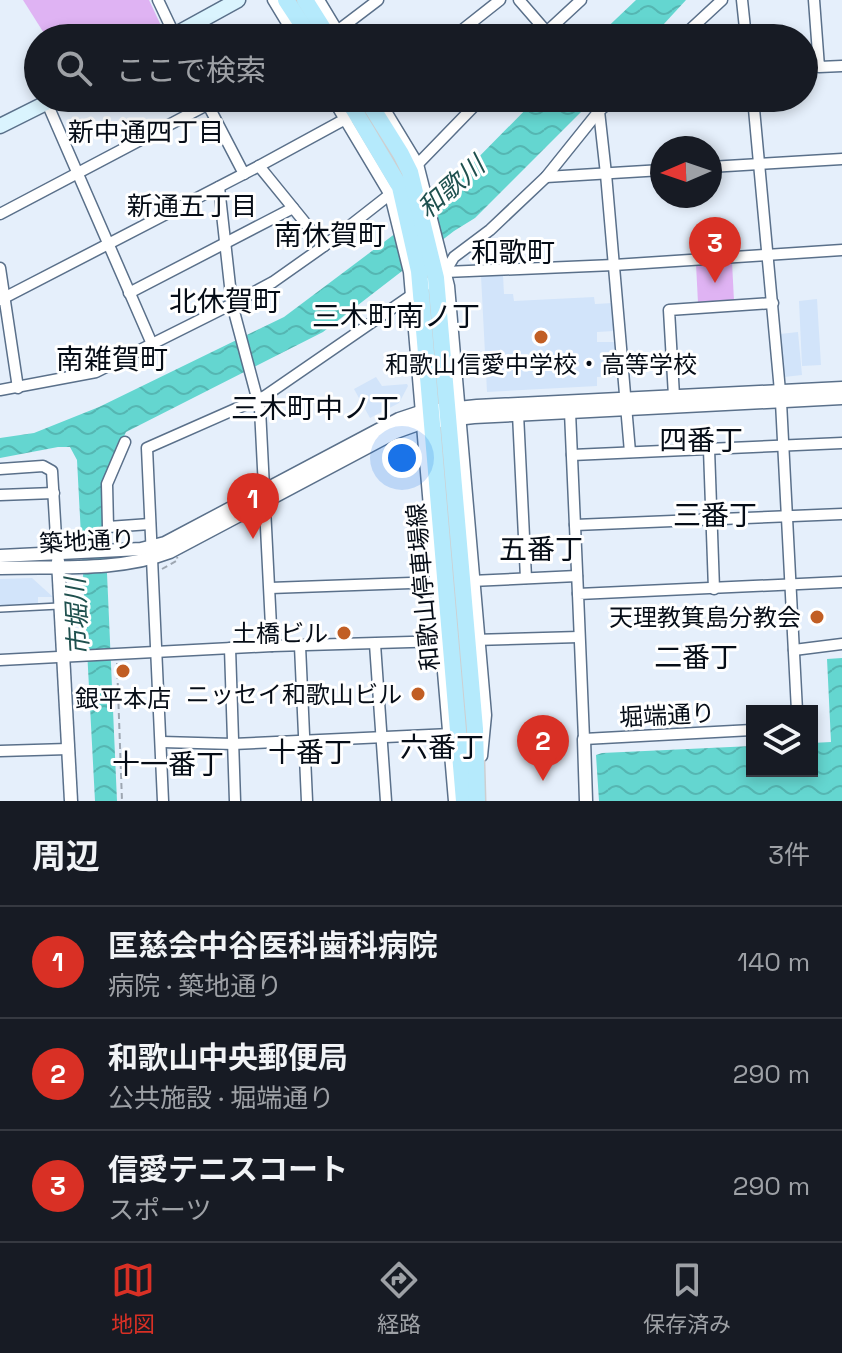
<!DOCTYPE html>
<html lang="ja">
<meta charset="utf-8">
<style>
:root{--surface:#171b24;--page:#20242c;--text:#f1f3f6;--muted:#9ea1a6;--line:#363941;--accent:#d93025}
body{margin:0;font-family:"Space Grotesk","Noto Sans JP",sans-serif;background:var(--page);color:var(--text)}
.controls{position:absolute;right:24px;bottom:24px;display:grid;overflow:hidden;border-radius:0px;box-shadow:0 4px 12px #0003}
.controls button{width:72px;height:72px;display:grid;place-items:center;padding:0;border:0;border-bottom:2px solid var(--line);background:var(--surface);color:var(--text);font:40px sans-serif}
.compass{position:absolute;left:650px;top:136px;width:72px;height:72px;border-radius:50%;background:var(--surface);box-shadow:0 4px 12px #0003;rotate:268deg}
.you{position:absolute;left:402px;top:458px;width:28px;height:28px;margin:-20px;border:6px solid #fff;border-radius:50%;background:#1a73e8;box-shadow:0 0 0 12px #1a73e833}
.badge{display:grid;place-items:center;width:52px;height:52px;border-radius:50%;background:var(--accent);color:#fff;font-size:26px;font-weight:700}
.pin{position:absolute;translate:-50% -66px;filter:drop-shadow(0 2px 4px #0008)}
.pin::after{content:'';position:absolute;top:42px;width:28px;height:24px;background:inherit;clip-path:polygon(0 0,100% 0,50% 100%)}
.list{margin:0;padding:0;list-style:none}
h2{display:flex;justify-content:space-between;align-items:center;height:104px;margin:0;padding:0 32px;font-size:34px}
h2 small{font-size:26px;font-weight:400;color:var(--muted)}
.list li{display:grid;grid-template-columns:52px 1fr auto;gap:24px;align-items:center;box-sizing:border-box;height:112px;padding:0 32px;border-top:2px solid var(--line)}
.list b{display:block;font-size:30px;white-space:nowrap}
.list p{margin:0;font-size:26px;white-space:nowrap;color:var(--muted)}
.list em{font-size:26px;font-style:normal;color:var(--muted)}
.icon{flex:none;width:44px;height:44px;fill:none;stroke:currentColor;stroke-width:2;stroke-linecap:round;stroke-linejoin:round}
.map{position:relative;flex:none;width:842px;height:801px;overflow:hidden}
.search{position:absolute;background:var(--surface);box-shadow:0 4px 12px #0003;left:24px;right:24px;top:24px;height:88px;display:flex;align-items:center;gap:20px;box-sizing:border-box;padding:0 28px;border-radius:44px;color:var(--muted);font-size:30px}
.sheet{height:440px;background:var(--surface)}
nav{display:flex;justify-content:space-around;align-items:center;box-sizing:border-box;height:112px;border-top:2px solid var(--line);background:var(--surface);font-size:22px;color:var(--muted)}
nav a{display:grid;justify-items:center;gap:4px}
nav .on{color:var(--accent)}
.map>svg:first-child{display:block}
.built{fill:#d2e4fa}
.park{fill:#dfb3f3}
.water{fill:url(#water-waves)}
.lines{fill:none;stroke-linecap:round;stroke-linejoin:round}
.service-casing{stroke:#5a708a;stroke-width:8}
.minor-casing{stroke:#5a708a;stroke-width:13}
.tertiary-casing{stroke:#5a708a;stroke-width:15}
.secondary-casing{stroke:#5a708a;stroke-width:17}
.primary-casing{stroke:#cdcfd1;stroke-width:19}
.path{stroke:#9da6b1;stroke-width:2;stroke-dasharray:6 4;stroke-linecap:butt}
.service{stroke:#fff;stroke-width:5}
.minor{stroke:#fff;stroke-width:10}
.tertiary{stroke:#fff;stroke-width:12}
.secondary{stroke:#daf4fe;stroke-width:14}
.primary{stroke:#b5eafc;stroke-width:16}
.poi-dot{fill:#c15e24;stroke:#fff;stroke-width:3}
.labels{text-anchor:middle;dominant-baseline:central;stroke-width:6;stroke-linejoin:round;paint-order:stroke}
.poi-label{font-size:24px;fill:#060d17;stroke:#fff;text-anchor:end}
.street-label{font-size:24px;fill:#060d17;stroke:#fff}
.neighbourhood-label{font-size:26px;fill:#060d17;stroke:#fff}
.water-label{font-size:26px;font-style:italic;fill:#1e504e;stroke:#fff}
.quarter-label{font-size:28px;fill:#060d17;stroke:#fff}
</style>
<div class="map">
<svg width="842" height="801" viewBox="0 0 842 801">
<defs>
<pattern id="water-waves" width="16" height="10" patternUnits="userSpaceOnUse" patternTransform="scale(2)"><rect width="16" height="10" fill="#64d6d0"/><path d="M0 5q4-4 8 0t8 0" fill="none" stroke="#55b6b2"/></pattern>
</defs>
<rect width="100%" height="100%" fill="#e5effb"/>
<g class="built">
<polygon points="503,275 504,294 513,294 514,301 594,297 595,304 613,303 614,331 597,332 597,342 616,342 618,376 597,377 597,386 487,392 481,276"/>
<polygon points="817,299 821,365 802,366 799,301"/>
<polygon points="798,332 802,375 784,377 780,334"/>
<polygon points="376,377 382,386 407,384 408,386 399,403 370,418 354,389"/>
<polygon points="32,578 53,597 38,597 38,605 0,607 0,579"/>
</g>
<g class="park">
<polygon points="23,0 149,0 164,32 152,38 47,38"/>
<polygon points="732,262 734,301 698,303 696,264"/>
</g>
<g class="water">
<polygon points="636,0 686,0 651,38 596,38"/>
<polygon points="537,98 595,98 475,218 454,231 323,332 126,432 103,482 117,801 95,801 77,460 70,447 58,447 0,458 0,438 34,433 99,407 284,317 444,197 462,174"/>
<polygon points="842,658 842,801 599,801 596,755 602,753 752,746 752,771 812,771 812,743 831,742 827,659"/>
</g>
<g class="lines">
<g class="service-casing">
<polyline id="service" points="0,609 59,606"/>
</g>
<g class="minor-casing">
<g id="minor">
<polyline points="158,0 176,38"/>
<polyline points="273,0 296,38"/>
<polyline points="319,0 342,38"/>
<polyline points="519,0 552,38"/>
<polyline points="742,0 746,38"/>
<polyline points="814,0 819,67 842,66"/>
<polyline points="328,38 378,0"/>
<polyline points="452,38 500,0"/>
<polyline points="540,38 581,0"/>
<polyline points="681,38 722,0"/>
<polyline points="332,98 390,195 409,272 454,801"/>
<polyline points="378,98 418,164 449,286 486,715 482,756"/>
<polyline points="592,98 599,111 606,174 630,452"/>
<polyline points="753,98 781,402 797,711"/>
<polyline points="206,101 244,174"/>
<polyline points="47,103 152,344"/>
<polyline points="259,166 324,246"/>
<polyline points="710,167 842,159"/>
<polyline points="414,168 482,98"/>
<polyline points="546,177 662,170"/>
<polyline points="219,187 232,304 260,409 272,646"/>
<polyline points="0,214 220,98"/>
<polyline points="0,268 18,388"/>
<polyline points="445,272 614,265 842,250"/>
<polyline points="129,293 293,208"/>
<polyline points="0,300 259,166 349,117"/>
<polyline points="0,390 96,372 232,304 273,282 324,246 393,192"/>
<polyline points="674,396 669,310 773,303"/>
<polyline points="570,412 578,594"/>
<polyline points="518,414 526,578"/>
<polyline points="125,442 107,484 108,527 150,524"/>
<polyline points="709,449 714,589"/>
<polyline points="572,455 842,443"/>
<polyline points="0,469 43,466 52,471 57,554"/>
<polyline points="0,495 54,493"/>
<polyline points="575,525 842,514"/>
<polyline points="471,581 577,576"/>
<polyline points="270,588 439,582"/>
<polyline points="473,640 579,637"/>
<polyline points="375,644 386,801"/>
<polyline points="300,646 307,801"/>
<polyline points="230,648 235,801"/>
<polyline points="794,650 842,644"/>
<polyline points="0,660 272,646 445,641"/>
<polyline points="752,730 584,739 578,594 842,582"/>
<polyline points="162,742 233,744 451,734"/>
<polyline points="0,751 68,749"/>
<polyline points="163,801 147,448 265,396 445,272 454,257 490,230 546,177 599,111 615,98"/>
</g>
</g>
<g class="tertiary-casing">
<g id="tertiary">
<polyline points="0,556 141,549 165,543 399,419 420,412 477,406 842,388"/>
<polyline points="58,561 71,801"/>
<path d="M0,568C55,566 118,572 170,552L396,432L421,423L474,417L842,398"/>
<polyline points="584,739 586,801"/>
</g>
</g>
<g class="secondary-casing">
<g id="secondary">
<polyline points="169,38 238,0"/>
<polyline points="0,126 56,98"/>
</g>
</g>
<g class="primary-casing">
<g id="primary">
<polyline points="286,0 311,38"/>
<polyline points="305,0 329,38"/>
<polyline points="347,98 400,187 419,271 464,801"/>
<polyline points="366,98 401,154 410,172 436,278 475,729 477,801"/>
</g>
</g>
<g class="path">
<polyline points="162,569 178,560 177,557"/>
<polyline points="117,663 122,801"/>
</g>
<use href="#service" class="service"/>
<use href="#minor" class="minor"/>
<use href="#tertiary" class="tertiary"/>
<use href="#secondary" class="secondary"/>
<use href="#primary" class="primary"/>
</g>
<g class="poi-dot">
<circle cx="541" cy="337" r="8"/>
<circle cx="817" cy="617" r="8"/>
<circle cx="344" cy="633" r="8"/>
<circle cx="123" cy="671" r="8"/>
<circle cx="418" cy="694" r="8"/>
</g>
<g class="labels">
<g class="poi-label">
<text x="541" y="364" text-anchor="middle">和歌山信愛中学校・高等学校</text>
<text x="801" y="617">天理教箕島分教会</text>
<text x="328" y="633">土橋ビル</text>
<text x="402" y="694">ニッセイ和歌山ビル</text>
<text x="123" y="698" text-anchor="middle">銀平本店</text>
</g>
<g class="street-label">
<text transform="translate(87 541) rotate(-3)">築地通り</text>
<text transform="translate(423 587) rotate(-95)">和歌山停車場線</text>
<text transform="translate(667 715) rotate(-3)">堀端通り</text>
</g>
<g class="neighbourhood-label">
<text x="146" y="132">新中通四丁目</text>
<text x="192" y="206">新通五丁目</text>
</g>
<g class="water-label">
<text transform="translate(451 187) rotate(-41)">和歌川</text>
<text transform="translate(77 617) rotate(-93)">市堀川</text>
</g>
<g class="quarter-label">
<text x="330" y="235">南休賀町</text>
<text x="513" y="252">和歌町</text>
<text x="225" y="301">北休賀町</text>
<text x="396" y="316">三木町南ノ丁</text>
<text x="112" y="359">南雑賀町</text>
<text x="315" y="408">三木町中ノ丁</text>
<text x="701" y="440">四番丁</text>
<text x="715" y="515">三番丁</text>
<text x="541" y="549">五番丁</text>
<text x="696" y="657">二番丁</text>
<text x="442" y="747">六番丁</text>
<text x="310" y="752">十番丁</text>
<text x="168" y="764">十一番丁</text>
</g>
</g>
</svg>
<div class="controls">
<button><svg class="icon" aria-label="layers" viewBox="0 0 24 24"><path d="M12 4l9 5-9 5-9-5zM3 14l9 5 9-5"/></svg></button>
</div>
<svg class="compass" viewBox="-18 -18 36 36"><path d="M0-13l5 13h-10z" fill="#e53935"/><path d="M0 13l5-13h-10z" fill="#9ea1a6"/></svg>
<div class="you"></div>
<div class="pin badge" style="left:253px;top:539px">1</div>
<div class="pin badge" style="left:543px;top:781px">2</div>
<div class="pin badge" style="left:715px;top:283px">3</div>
<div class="search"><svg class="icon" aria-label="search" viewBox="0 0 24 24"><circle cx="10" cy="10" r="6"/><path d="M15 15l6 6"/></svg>ここで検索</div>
</div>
<section class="sheet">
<h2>周辺<small>3件</small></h2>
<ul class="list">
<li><span class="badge">1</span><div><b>匡慈会中谷医科歯科病院</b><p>病院 · 築地通り</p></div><em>140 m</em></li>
<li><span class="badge">2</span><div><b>和歌山中央郵便局</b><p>公共施設 · 堀端通り</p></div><em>290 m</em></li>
<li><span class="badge">3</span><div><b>信愛テニスコート</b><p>スポーツ</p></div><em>290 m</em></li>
</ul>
</section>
<nav>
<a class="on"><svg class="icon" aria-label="map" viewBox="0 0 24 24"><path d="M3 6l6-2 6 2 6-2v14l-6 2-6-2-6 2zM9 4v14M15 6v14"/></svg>地図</a>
<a><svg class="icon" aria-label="directions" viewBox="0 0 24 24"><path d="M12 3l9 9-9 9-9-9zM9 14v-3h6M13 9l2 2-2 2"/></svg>経路</a>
<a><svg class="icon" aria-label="saved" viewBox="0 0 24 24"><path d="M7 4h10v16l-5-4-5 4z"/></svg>保存済み</a>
</nav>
